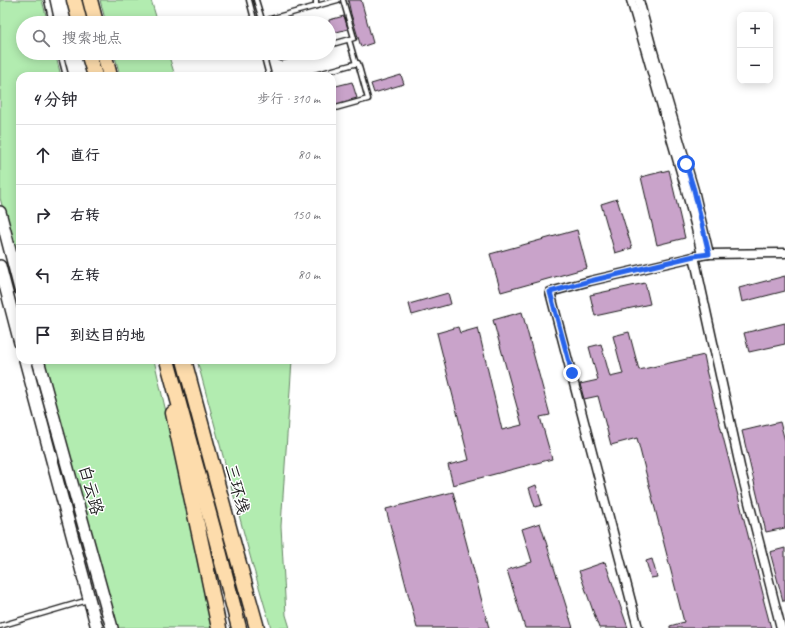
<!DOCTYPE html>
<html lang="zh">
<meta charset="utf-8">
<style>
:root{--surface:#fff;--page:#f2f2f3;--text:#2b2b33;--muted:#7c7c81;--line:#e1e1e2}
body{margin:0;font-family:Caveat,"LXGW WenKai TC",sans-serif;background:var(--page);color:var(--text)}
.controls{position:absolute;right:12px;top:12px;display:grid;overflow:hidden;border-radius:8px;box-shadow:0 2px 10px #0003}
.controls button{width:36px;height:36px;display:grid;place-items:center;padding:0;border:0;border-bottom:1px solid var(--line);background:var(--surface);color:var(--text);font:20px sans-serif}
.stop{position:absolute;width:12px;height:12px;margin:-9px;border:3px solid #2563eb;border-radius:50%;background:#fff}
.stop.end{background:#2563eb;border-color:#fff;box-shadow:0 1px 4px #0008}
.list{margin:0;padding:0;list-style:none}
h2{display:flex;justify-content:space-between;align-items:center;height:52px;margin:0;padding:0 16px;font-size:17px}
h2 small{font-size:13px;font-weight:400;color:var(--muted)}
.list li{display:grid;grid-template-columns:26px 1fr auto;gap:12px;align-items:center;box-sizing:border-box;height:60px;padding:0 16px;border-top:1px solid var(--line)}
.list b{display:block;font-size:15px;white-space:nowrap}
.list em{font-size:13px;font-style:normal;color:var(--muted)}
.icon{flex:none;width:22px;height:22px;fill:none;stroke:currentColor;stroke-width:2;stroke-linecap:round;stroke-linejoin:round}
.map{position:relative;flex:none;width:785px;height:628px;overflow:hidden}
.search{position:absolute;background:var(--surface);box-shadow:0 2px 10px #0003;left:16px;top:16px;width:320px;height:44px;display:flex;align-items:center;gap:10px;box-sizing:border-box;padding:0 14px;border-radius:22px;color:var(--muted);font-size:15px}
.panel{position:absolute;background:var(--surface);box-shadow:0 2px 10px #0003;left:16px;top:72px;width:320px;height:292px;border-radius:12px}
.map>svg:first-child{display:block}
.green{fill:#b2ecb0;stroke:#678466}
.building{fill:#c9a3ca;stroke:#1c1c1c}
.lines{fill:none;stroke-linecap:round;stroke-linejoin:round}
.lane-casing{stroke:#1c1c1c;stroke-width:7}
.street-casing{stroke:#1c1c1c;stroke-width:11}
.secondary-casing{stroke:#1c1c1c;stroke-width:14}
.highway-casing{stroke:#1c1c1c;stroke-width:17}
.lane{stroke:#fff;stroke-width:4}
.street{stroke:#fff;stroke-width:8}
.secondary{stroke:#fff;stroke-width:11}
.highway{stroke:#fddcac;stroke-width:14}
.route{stroke:#2563eb;stroke-width:5}
.labels{text-anchor:middle;dominant-baseline:central;stroke-width:3;stroke-linejoin:round;paint-order:stroke}
.street-label{font-size:17px;fill:#1c1c1c;stroke:#fff}
</style>
<div class="map">
<svg width="785" height="628" viewBox="0 0 785 628">
<rect width="100%" height="100%" fill="#fff"/>
<filter id="ink" filterUnits="userSpaceOnUse"><feTurbulence type="fractalNoise" baseFrequency=".025" numOctaves="2"/><feDisplacementMap in="SourceGraphic" scale="8" xChannelSelector="R" yChannelSelector="G"/><feConvolveMatrix kernelMatrix="1 2 1 2 8 2 1 2 1" color-interpolation-filters="sRGB"/></filter>
<g filter="url(#ink)">
<g class="green">
<polygon points="0,0 42,0 48,23 23,23 23,53 55,53 61,76 20,76 20,273 0,198"/>
<polygon points="100,0 151,0 158,23 106,23"/>
<polygon points="114,53 168,53 175,76 120,76"/>
<polygon points="43,360 154,360 188,507 212,628 116,628"/>
<polygon points="197,360 292,360 281,526 286,615 290,628 271,628 252,563"/>
</g>
<g class="building">
<polygon points="348,0 361,0 373,43 361,47 351,14"/>
<polygon points="344,16 348,29 329,34 329,20"/>
<polygon points="401,75 404,84 374,93 371,84"/>
<polygon points="352,82 357,98 332,105 332,87"/>
<polygon points="669,170 685,238 657,245 641,177"/>
<polygon points="617,199 632,248 615,253 601,204"/>
<polygon points="577,230 587,268 501,292 490,254"/>
<polygon points="785,276 785,291 742,302 739,288"/>
<polygon points="645,283 650,304 595,316 590,295"/>
<polygon points="448,293 451,304 412,315 409,304"/>
<polygon points="522,312 550,415 540,417 552,459 453,485 448,465 469,460 437,333 458,327 460,333 478,328 502,430 522,425 493,320"/>
<polygon points="785,323 785,344 749,352 744,333"/>
<polygon points="629,332 639,370 704,355 707,370 706,370 764,598 763,598 771,628 670,628 670,626 684,622 637,438 611,445 598,396 584,399 580,384 598,380 589,347 601,344 610,377 623,374 613,336"/>
<polygon points="780,422 785,441 785,528 766,532 742,431"/>
<polygon points="536,485 542,505 535,507 529,488"/>
<polygon points="453,492 489,628 417,628 386,509"/>
<polygon points="540,523 573,628 525,628 507,570 532,562 522,529"/>
<polygon points="785,548 785,601 783,601 770,552"/>
<polygon points="652,559 657,577 651,578 646,561"/>
<polygon points="605,562 628,628 599,628 579,571"/>
</g>
<g class="lines">
<g class="lane-casing">
<g id="lane">
<polyline points="47,0 52,23"/>
<polyline points="249,0 255,23"/>
<polyline points="256,0 263,23"/>
<polyline points="316,0 316,6"/>
<polyline points="271,23 270,19 338,0"/>
<polyline points="349,40 356,64"/>
<polyline points="329,45 354,38 343,0"/>
<polyline points="60,53 66,76"/>
<polyline points="263,53 269,76"/>
<polyline points="280,53 281,58 301,53"/>
<polyline points="311,76 358,63 368,99 332,109"/>
<polyline points="0,626 88,600"/>
</g>
</g>
<g class="street-casing">
<g id="street">
<polyline points="631,0 685,186 695,224 702,255"/>
<polyline points="639,0 651,45 694,190 709,254"/>
<polyline points="694,256 741,471 781,628"/>
<polyline points="638,628 550,292 590,281 702,255 709,254 785,253"/>
</g>
</g>
<g class="secondary-casing">
<g id="secondary">
<polyline points="0,212 20,289"/>
<polyline points="0,266 20,343"/>
<polyline points="25,360 97,628"/>
<polyline points="38,360 112,628"/>
</g>
</g>
<g class="highway-casing">
<g id="highway">
<polyline points="74,0 80,23"/>
<polyline points="90,0 96,23"/>
<polyline points="88,53 95,76"/>
<polyline points="104,53 110,76"/>
<polyline points="167,360 216,539 239,628"/>
<polyline points="184,360 233,542 257,628"/>
<polyline points="173,413 204,556 219,628"/>
</g>
</g>
<use href="#lane" class="lane"/>
<use href="#street" class="street"/>
<use href="#secondary" class="secondary"/>
<use href="#highway" class="highway"/>
</g>
</g>
<g class="lines" filter="url(#ink)">
<polyline class="route" points="572,373 550,292 590,281 694,256 709,254 694,190 686,164"/>
</g>
<g class="labels">
<g class="street-label">
<text transform="translate(237 489) rotate(75)">三环线</text>
<text transform="translate(91 490) rotate(75)">白云路</text>
</g>
</g>
</svg>
<div class="controls">
<button>+</button>
<button>−</button>
</div>
<div class="stop" style="left:686px;top:164px"></div>
<div class="stop end" style="left:572px;top:373px"></div>
<div class="search"><svg class="icon" aria-label="search" viewBox="0 0 24 24"><circle cx="10" cy="10" r="6"/><path d="M15 15l6 6"/></svg>搜索地点</div>
<section class="panel">
<h2>4 分钟<small>步行 · 310 m</small></h2>
<ul class="list">
<li><svg class="icon" aria-label="ahead" viewBox="0 0 24 24"><path d="M12 20V5M6 11l6-6 6 6"/></svg><div><b>直行</b></div><em>80 m</em></li>
<li><svg class="icon" aria-label="right" viewBox="0 0 24 24"><path d="M7 20v-9h11M14 6l5 5-5 5"/></svg><div><b>右转</b></div><em>150 m</em></li>
<li><svg class="icon" aria-label="left" viewBox="0 0 24 24"><path d="M17 20v-9H6M10 6l-5 5 5 5"/></svg><div><b>左转</b></div><em>80 m</em></li>
<li><svg class="icon" aria-label="arrive" viewBox="0 0 24 24"><path d="M6 21V4h12l-3 4 3 4H6"/></svg><div><b>到达目的地</b></div></li>
</ul>
</section>
</div>
